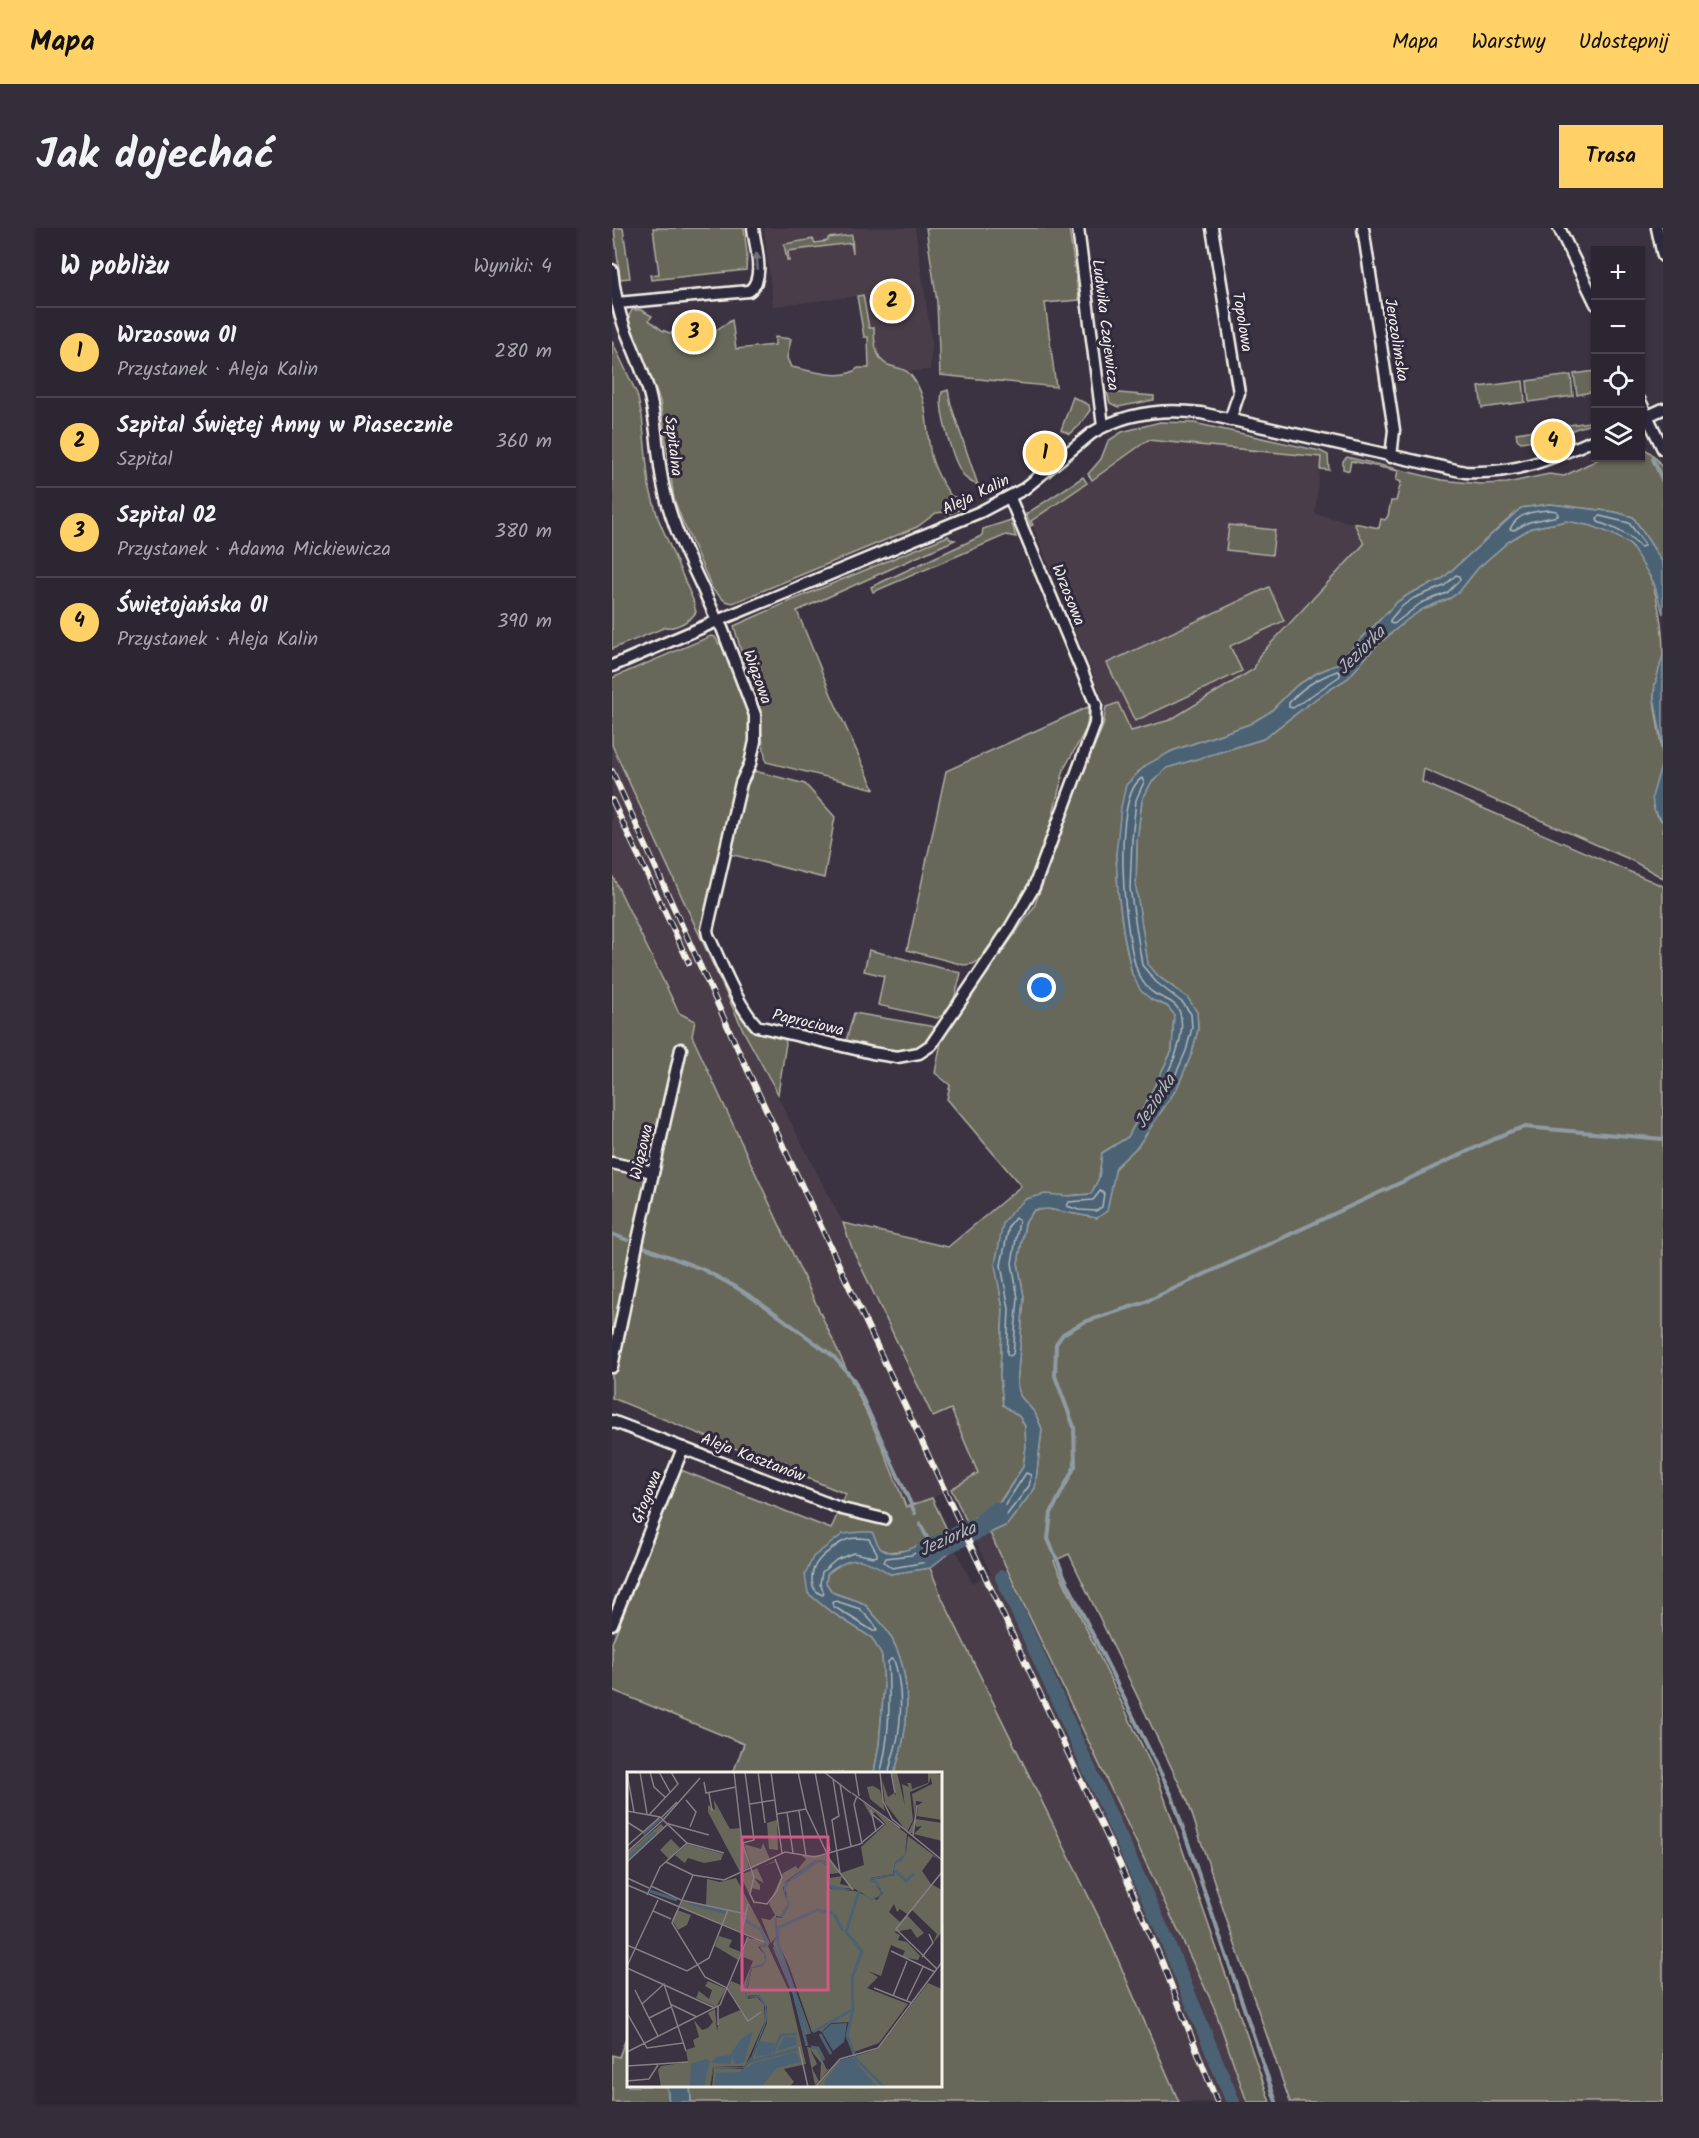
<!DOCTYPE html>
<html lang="pl">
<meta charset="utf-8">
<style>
:root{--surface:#2c2632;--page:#342e3a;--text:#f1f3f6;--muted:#a6a5ac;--line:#48434d;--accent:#ffd166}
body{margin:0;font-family:Kalam,sans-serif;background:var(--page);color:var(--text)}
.controls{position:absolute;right:18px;top:18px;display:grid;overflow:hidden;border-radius:0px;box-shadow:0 2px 4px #0004}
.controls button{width:54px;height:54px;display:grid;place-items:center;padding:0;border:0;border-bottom:2px solid var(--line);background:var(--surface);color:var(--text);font:30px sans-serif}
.you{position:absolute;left:430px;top:760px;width:21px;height:21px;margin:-15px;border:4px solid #fff;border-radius:50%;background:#1a73e8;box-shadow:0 0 0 9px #1a73e833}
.badge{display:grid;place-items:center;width:39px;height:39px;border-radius:50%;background:var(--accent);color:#111;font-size:20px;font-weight:700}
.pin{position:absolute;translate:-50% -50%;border:3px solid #fff;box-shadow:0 2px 6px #0006}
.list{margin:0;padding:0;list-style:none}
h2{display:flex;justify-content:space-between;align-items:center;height:78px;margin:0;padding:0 24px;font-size:26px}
h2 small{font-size:20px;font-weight:400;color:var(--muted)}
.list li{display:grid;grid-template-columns:39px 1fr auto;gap:18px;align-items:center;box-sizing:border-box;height:90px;padding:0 24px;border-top:2px solid var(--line)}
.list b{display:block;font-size:22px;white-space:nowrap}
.list p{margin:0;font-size:20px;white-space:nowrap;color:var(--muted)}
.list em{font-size:20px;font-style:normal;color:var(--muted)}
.icon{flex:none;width:33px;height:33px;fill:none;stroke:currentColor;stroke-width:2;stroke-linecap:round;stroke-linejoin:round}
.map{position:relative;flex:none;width:1051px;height:1874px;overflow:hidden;border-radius:0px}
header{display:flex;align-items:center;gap:36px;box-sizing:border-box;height:84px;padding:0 30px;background:var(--accent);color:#111}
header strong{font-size:28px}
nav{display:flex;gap:33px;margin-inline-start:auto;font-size:21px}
.intro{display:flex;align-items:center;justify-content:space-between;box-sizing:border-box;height:144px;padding:0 36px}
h1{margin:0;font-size:42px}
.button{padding:15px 27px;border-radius:0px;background:var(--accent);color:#111;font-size:21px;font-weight:700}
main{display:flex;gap:36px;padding:0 36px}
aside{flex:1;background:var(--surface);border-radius:0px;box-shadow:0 2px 4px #0004}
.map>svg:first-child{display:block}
.built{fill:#493e48}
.green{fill:#67685a;stroke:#aeaca1;stroke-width:1.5}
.water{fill:#4b6275;stroke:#8f9ba3;stroke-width:1.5}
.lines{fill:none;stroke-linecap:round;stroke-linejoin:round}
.shore{stroke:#b0b8ba;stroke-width:1.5}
.stream{stroke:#8f9ba3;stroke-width:4}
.canal{stroke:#4b6275;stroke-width:14}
.river{stroke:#4b6275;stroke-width:22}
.street-casing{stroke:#f4f1e8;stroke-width:15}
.street{stroke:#2f2a3d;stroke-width:10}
.rail-casing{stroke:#f4f1e8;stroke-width:6}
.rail{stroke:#2f2a3d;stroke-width:4;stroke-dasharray:11;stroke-linecap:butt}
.oneway{fill:#747079}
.labels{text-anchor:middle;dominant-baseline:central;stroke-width:6;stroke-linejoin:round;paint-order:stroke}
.street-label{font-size:16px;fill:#f4f1e8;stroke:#2f2a3d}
.water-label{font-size:18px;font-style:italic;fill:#b0b8ba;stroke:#2f2a3d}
.inset-river{fill:none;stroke:#4b6275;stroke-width:3}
.inset-road{fill:none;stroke:#857f84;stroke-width:1.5}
.view{fill:#d15985;fill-opacity:0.15;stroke:#d15985;stroke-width:3}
.inset-edge{fill:none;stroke:#f4f1e8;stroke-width:3}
</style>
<header>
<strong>Mapa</strong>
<nav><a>Mapa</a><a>Warstwy</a><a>Udostępnij</a></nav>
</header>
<div class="intro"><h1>Jak dojechać</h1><a class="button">Trasa</a></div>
<main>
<aside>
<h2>W pobliżu<small>Wyniki: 4</small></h2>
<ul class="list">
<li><span class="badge">1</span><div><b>Wrzosowa 01</b><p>Przystanek · Aleja Kalin</p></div><em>280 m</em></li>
<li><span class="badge">2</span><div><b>Szpital Świętej Anny w Piasecznie</b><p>Szpital</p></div><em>360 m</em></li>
<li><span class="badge">3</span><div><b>Szpital 02</b><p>Przystanek · Adama Mickiewicza</p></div><em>380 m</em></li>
<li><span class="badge">4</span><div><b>Świętojańska 01</b><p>Przystanek · Aleja Kalin</p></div><em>390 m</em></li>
</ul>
</aside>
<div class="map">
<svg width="1051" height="1874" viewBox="0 0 1051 1874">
<rect width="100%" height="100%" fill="#3b3342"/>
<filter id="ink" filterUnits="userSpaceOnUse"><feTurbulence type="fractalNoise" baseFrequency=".0167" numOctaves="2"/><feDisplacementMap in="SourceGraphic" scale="12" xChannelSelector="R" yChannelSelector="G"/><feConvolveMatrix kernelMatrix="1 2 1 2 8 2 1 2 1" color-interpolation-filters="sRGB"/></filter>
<g filter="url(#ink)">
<g class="built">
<polygon points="152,0 303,0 320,115 318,142 258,146 256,109 252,109 245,68 161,78"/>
<polygon points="536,212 709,229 703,286 742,295 752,316 647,428 642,440 558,492 519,503 506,475 494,479 419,293"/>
<polygon points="0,517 132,804 231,995 240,1020 321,1189 338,1181 367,1245 320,1270 294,1280 80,807 83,793 67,786 0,647"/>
<polygon points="378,1305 602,1779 635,1874 567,1874 494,1704 330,1370 318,1340 343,1320 360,1355 379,1346 363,1312"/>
</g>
<g class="green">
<polygon points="2,0 11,0 18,50 8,51"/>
<polygon points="41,0 132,0 135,26 134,42 39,52 38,47 47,46"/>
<polygon points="314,0 457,0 467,72 433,75 444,159 328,147 325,74"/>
<polygon points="240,7 241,25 239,15 176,23 177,33 175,32 172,16 201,11 203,15 216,13 216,10"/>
<path d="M251,67L257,100H262C262,112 264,132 276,137C290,142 294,139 303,153C316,173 314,199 318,222C320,237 330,255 339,268L353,272V277L349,281L334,287L332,284L324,285L305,299L121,375L113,373L101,362L70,292L62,271L48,173L17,94V88L20,82H29L40,88L37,92L50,102L63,107L101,104L120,92L124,121L163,117V109L179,111L175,130L179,139C196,142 232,154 246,140H257L256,109H252L245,68Z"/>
<path d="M0,113L25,166L30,188L37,258L46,290L81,372L84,384C79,392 64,401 54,399L0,421Z"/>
<polygon points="983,143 983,163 965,167 962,146"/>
<polygon points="959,147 961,168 917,174 915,153"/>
<polygon points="911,153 913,174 870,180 867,159"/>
<path d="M336,162L339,177L366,257C362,255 357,254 354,250C341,237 326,182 330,164Z"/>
<polygon points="495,164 542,168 542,172 506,179 498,175"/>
<polygon points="461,169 477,177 478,182 468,197 458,206 449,202"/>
<polygon points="983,193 983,195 963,201 949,208 909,214 905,211 904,205"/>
<polygon points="548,194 582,195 708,223 716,227 717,242 708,241 709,229 536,212 480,252 476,246 489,231 496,213 510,204"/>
<path d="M1029,220C1039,222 1046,232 1051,241V335L1021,289L1003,284L938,276L909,280L829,352L799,365L785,374L724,437L705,445L684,458L658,484L638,496L560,523L526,544L504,626L506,663L512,708L520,746L540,772L555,778L562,786L560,823L529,885L516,909L490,925L487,950L479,966L414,971L388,1064L391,1081L388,1147L391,1177L407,1188L413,1198L414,1219L411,1239L389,1272L381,1280L355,1294L339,1261L366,1245L339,1181L321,1189L240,1020L231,995L336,1019L409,958L335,871L338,857L323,845L329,814L336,800L422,679L472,542L491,498L494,479L506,475L519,503L558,492L642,441L647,428L752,316L742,295L767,300L769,291L773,292L776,288L779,273H784L789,254L784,252L786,243L739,233L737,243L731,241V233L735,229L830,252L868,256L895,255L937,246L952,248L989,230H1028Z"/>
<polygon points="471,249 475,255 419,293 421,297 419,298 414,286"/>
<polygon points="399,292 404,309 394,307 261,364 259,359 367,309 370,307 371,301"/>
<path d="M955,293C976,297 1003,301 1018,317C1044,343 1051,393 1051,428C1048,441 1042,453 1042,468C1043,490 1051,513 1050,535C1046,556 1032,577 1051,594V650L1017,631L812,541L810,554L1051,658V1874H678L618,1702L576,1574L457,1326L442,1333L546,1551L658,1874H635L602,1779L378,1305L395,1297L423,1260L430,1201L423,1185L408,1168L405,1156L412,1069L406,1035L413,995L422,982L436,981L485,990L504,939L526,918L565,860L580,825L586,801L585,784L560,758L547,749L536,737L524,660L525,612L530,572L539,555L554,540L651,511L706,469L736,450L763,419L796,391L811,381L838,370L847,364L866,340L897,313L919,300Z"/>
<polygon points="617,297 663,302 660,327 614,322"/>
<polygon points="336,308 338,311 343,312 185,383 221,471 262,561 154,534 146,484 122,398 183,371"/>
<polygon points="657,359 672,393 618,418 630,443 523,493 495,435"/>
<path d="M99,408L103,409L107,416L111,415C119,437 139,480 138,503C138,523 128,541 123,560C117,583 113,605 108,628C101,655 89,680 93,708L134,789L172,809L174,815L166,866L132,804L0,517V450Z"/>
<polygon points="476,479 476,491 474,501 452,541 437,603 413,667 398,691 366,733 361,736 352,737 295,722 334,543"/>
<polygon points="143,543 193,556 223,589 212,650 118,626 136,553"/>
<polygon points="0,647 67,785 83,793 80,808 269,1216 294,1279 320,1270 336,1304 298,1322 276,1324 231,1306 220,1315 196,1365 215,1381 260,1410 270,1428 272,1459 267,1517 262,1545 121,1545 132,1516 0,1462 0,1415 69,1242 219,1301 234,1266 0,1170"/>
<path d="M257,722L349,745C345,761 342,783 325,790L266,777L272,748L252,743Z"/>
<path d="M242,785L324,799C322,803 320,808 318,812C301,833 256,818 234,813Z"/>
<path d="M243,1330L261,1335L278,1346L318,1340L330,1370L494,1704L567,1874H79L78,1858H328V1546L282,1545C300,1495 303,1429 263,1388C259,1384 255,1377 250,1375C241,1370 229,1369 220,1364L214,1355L215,1346L227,1337Z"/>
<polygon points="16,1805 16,1858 55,1858 57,1874 0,1874 0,1827 7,1829"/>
</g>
<g class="water">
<polygon points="938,276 1003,284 1021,289 1051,335 1051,386 1042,355 1018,316 1000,306 980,298 955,293 919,300 897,313 866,340 847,364 838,370 811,381 796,391 763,419 736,450 706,469 651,511 555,540 539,555 530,572 525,612 524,660 536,736 547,749 576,770 585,784 586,801 580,825 565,860 526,918 504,939 495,983 485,990 436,981 422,982 413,995 406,1035 412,1069 405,1156 408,1168 423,1185 430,1201 423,1260 395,1297 363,1312 355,1294 381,1280 389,1273 411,1239 414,1219 413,1198 407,1188 391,1177 388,1147 391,1081 383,1037 391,995 401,982 414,971 433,966 457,968 479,966 487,950 490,925 516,909 529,885 560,823 562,786 555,778 540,772 529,763 520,746 512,708 506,663 504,626 509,579 514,557 534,537 560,523 638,496 658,484 684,458 705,445 724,437 785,374 799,365 829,352 909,280"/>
<polygon points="1051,427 1051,594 1042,582 1040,569 1050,534 1049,508 1042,469 1043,456"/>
<path d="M248,1304H260C263,1309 265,1317 269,1321C283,1333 322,1310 336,1304L343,1320L318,1340L278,1346C252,1329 240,1326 215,1346L214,1355L220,1364C229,1369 241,1370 250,1375C255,1377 259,1384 263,1388C303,1429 300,1495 282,1545H262L267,1517L272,1459L270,1428L260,1410L215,1381L196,1365L193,1347L201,1329L231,1306Z"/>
<polygon points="55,1858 78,1858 79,1874 57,1874"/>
</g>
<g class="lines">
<g class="shore">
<path d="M938,282L945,283L946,288L917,294L902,302L898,301C905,285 922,283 938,282Z"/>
<path d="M988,288L1017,295L1032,315V318L1028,319C1017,306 1002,300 986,294L985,290Z"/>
<polygon points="844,347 847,348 848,352 835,365 809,375 782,396 778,395 778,392 789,379 802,370 832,358"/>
<path d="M725,443L728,444V448L681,480L677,479V475C690,459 705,451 725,443Z"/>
<path d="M530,550L532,554L524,572L520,612L518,660L530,737L544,754L571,775L579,786L580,800L574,823L559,857L543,880L540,876C552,851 576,814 568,785C565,774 552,771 543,766C535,761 530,754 526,745C513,713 498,569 530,550Z"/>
<polygon points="489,962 492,965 490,979 484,983 467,982 455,978 457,974 481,972"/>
<polygon points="403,990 407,993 400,1035 406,1070 401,1126 398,1128 395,1126 397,1081 389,1037 397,998"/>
<polygon points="414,1245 419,1247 417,1258 391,1292 369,1303 365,1302 364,1296 385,1285 393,1277"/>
<path d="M248,1310L257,1311L265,1325V1328L262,1329L241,1325L224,1332L210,1344L208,1356L212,1365L211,1367C196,1363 198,1342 207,1332C211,1327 228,1314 234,1312C238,1310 244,1310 248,1310Z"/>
<polygon points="331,1313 334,1314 335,1319 315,1334 280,1340 272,1334 274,1330 299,1327"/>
<polygon points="224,1373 248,1381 263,1397 265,1403 261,1403 221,1378 220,1374"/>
<path d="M268,1546C278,1512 278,1468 276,1434L279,1431L282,1432C290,1457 290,1483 286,1508C284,1521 278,1533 277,1546"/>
</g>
<g class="stream">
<polyline points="1041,231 1051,254"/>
<polyline points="0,1006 15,1012"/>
<polyline points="32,1019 90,1041 122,1058 152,1077 221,1128 242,1152 303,1285"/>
<polyline points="308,1295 318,1316"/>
<polyline points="664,1874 560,1568 454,1352 436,1311 439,1285 463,1238 462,1199 443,1148 444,1116 451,1106 472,1094 531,1075 897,904 912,899 1051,911"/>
</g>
<polyline class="canal" points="390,1349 552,1706 621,1874"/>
<polyline class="river" points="314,1324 368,1299 384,1285"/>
<g class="street-casing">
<g id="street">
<polyline points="466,0 491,198"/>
<polyline points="600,0 627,165 618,192"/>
<polyline points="751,0 782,202 779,229"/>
<polyline points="947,0 984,76"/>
<polyline points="1045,0 1051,28"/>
<path d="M0,42C2,62 6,82 13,101C21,121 30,140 36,161C46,194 44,227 52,261C62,308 87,348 105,393L110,400L143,487V513L138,536L129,555L95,702L96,707C109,734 125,777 145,798L260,825L285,829L307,825L319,817L398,700L422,659L483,496L484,477L398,270"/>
<path d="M5,75L137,63C154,51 143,18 141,0"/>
<polyline points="1028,173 1051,221"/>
<polyline points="1029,191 1051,181"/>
<path d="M0,438L105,393L368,284L412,261L480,205C514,184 550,180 589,185L853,244C905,246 937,232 984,211"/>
<polyline points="0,935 41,944"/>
<polyline points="0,1139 25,1016 69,821"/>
<polyline points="0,1193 230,1281 272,1291"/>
<polyline points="0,1396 71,1220"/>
</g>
</g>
<use href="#street" class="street"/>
<g class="rail-casing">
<g id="rail">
<polyline points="0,543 129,828 507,1634 551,1736 605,1874"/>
<polyline points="0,572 77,735"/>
</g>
</g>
<use href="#rail" class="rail"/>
</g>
<defs><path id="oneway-solid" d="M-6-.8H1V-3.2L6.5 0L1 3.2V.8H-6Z" transform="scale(1.5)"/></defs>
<use class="oneway" href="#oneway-solid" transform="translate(145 33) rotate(-94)"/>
</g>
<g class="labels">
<g class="street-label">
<text transform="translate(630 94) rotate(81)">Topolowa</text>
<text transform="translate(493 97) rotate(83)">Ludwika Czajewicza</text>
<text transform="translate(784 112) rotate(81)">Jerozolimska</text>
<text transform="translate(61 218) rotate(83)">Szpitalna</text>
<text transform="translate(364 267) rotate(-26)">Aleja Kalin</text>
<text transform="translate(456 367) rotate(68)">Wrzosowa</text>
<text transform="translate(145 449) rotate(70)">Wiązowa</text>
<text transform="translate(196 795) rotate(13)">Paprociowa</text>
<text transform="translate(30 924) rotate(-77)">Wiązowa</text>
<text transform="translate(141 1230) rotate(21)">Aleja Kasztanów</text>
<text transform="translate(35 1269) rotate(-68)">Głogowa</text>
</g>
<g class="water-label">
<text transform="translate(750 423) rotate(-45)">Jeziorka</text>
<text transform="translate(544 874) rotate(-57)">Jeziorka</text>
<text transform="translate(336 1312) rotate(-24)">Jeziorka</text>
</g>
</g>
<g transform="translate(15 1544)">
<rect width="315" height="315" fill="#3b3342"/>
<path d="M264,0H270L278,34L275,12L282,15L280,11H284L285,17L301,11V0L305,3L301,12L283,20L286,48L280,60L258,31L255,8L261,25L267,21L269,24ZM303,0L315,3V48L290,44L291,33L296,30L289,29L288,42L289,47L315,51V69L287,62L295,54L289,55V51L286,61H281L288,46L285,22L305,12ZM246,14L253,18L258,39L243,27L240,15ZM87,28L103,57L113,56L122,95L113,100L81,40V33L88,38ZM236,30L280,62L278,82L268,91L266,102L243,106L254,120L252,124L245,127L228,117L205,115L202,112L201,93L198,89L189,88L159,109L156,116L161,132L154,144H149V165L144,171L134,146L143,148L148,143L142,132L156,101L169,94L171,97L179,87L175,84L200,83L212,101L203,102V106L215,104L213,112L222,114L214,101L237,93L234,75L259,52L248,40L244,44ZM150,48L151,78L142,77L140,51ZM34,52L37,55L0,89V81ZM281,64L313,88L306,84L295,99L304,112L315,118V160L306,171L310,162L285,138L280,142L273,137L270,140L267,132L262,140L273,150L280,143L297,161L290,166L284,157L267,160L273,163L271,168L280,170L293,184L291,188L275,185L278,179L264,173L254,204L241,199L251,205L240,216L281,232L252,271L227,280L221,263L224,250L204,251L194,260L191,257L185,260L162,194L152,173L184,261L178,263L170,226L146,172L150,166L149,146H155L161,135L158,112L193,89L200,94V113L205,117L228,119L250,128L256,121L244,108L268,103V92L279,81ZM44,67L53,76L42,87L33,78ZM136,71L143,87L125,96L117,72L134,77ZM60,72L96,82L94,88L77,91L61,86L58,91L55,89L48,83ZM148,89V90L130,96L137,111L127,106L133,113V118L124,116L123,120L129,136L113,103ZM109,106L143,171L131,175L137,182V191L124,196L119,213L121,227L130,225L137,233L138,249L118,294L86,295L83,315H34L31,298L34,294L61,290L59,278L68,275L66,268L72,265L67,248L75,258L81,256L86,250L81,241L88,237L90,259L92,247L113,238L120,246L101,216L104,209L116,214L121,201L126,189L114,184L121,166L134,168L53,135L55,129L79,134L80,107L93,110ZM50,138L64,143L60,153L51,158L45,148ZM92,164L105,168L102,175L114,180L111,188L88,174ZM141,174L162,219L179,292L157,297L167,310L162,315H85L87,296L116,297L124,289L140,251V235L132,223L119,224L125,196L136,194L139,185L133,175ZM81,209L99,217L89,235L69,226L72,219L82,227L85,218L78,214ZM301,211L315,217V315H189L212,289L251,277ZM180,275L190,277L200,298L203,296L193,308L194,291L183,277L190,292L185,296L192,309L188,313Z" fill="#67685a"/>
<path d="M280,62L279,81L275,89L268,92V103L244,108L250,109L256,120L254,124L245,128L226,118L245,127L252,124L254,120L249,111L242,110L243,106L266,102L268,91L278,82ZM189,88L199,89L202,93V112L225,118H207L200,113V94L193,89L168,107L161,109L158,122L163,132L156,145L149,146L150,168L145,172L149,165L147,146L154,144L161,132L157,123V111ZM143,171L141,174L133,175L138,180L139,190L136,194L125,196L121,213L119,225L132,223L139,233L141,246L124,289L117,296L97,297L87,296L83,315L86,295H116L124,285L138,249V235L131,225L118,226L119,213L124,196L137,191V182L132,173ZM220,251L217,270L206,279L195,260L204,252ZM126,259L117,291L108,292L105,286L103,292L84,291L89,285L103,283L114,267ZM157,265H169L170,273L150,279ZM132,269L148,271L144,282L128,285ZM169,280L174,290L150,296L134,315H87L89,301L112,300L127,291ZM225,285L250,315H198L197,310L214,288ZM79,287L83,289L77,315H63L64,292Z" fill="#4b6275"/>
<path class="inset-river" d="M16,62L33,47M0,87L29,61M268,99L279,109L287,102M23,119L50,128M232,119L219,160L235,179L225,206L226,237L220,264L229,287L257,315M62,131L100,141M207,142L216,159M119,149L133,157L140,170M147,175L167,222L180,274M186,260L225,238M182,262L151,172V156L190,138L206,141M193,262L204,282M184,275L191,276L197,288M146,281L154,263L170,262M124,289L171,277"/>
<path class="inset-road" d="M13,0L20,42M23,0L27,15L38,25M32,0L43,20M107,0L115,70L127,105L123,122L127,130L140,132L150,119L155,105L148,87M131,0L138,51M144,0L155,81M171,0L179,37L203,88L226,118M188,0L203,79M197,0L224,21M228,0L232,24M253,0L256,29L265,47L315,88M264,0L268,21M0,1L7,40M206,7L212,44L205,48L213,101M77,10L79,21L109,15M213,12L224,74M82,21L85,39M225,21L273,56M230,24L227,32L235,72M59,28L69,40L63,55M123,32L148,28M244,38L249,60M0,39L33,45L60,71L97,81M172,39L179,84M160,40L166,81M150,42L179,37M22,43L51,12L44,0M34,46L50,30M0,50L16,60M42,52L82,63M286,64L290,33M116,71L127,68L118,0M0,74L33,45M0,80L36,48L73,6M0,90L42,51M39,90L66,103L97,108L158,80L188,85L233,72L257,52L245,42M66,103L45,151L78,205L100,216L121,249L134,240M0,106L22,116M0,113L137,170M24,114L54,128L119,142M20,123L33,95L60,71M26,139L44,147M114,162L121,132M0,173L60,199L82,186L101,138M264,179L308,200M295,185L306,171L302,162M0,194L31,128M0,196L88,236M310,197L269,157L315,100M247,216L285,231M8,218L31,264M266,224L280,189M280,228L296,195M15,232L37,212L59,279M43,232L70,245M0,241L20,276L56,271M22,246L44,235M91,253V234M172,275L181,315M0,280L93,233L121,165M0,294L61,290M0,309L22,307L31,293M188,315L213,287L251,276L315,190"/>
<path class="view" d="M115,65H201V218H115Z"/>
<rect width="315" height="315" class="inset-edge"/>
</g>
</svg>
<div class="controls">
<button>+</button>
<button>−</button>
<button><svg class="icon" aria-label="locate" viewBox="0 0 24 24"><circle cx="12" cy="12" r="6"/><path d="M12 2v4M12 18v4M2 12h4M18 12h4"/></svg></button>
<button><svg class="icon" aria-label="layers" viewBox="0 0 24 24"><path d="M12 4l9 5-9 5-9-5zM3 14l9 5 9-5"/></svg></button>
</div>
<div class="you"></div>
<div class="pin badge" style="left:433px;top:225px">1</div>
<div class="pin badge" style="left:280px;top:73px">2</div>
<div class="pin badge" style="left:82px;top:104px">3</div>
<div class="pin badge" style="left:941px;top:213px">4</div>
</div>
</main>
